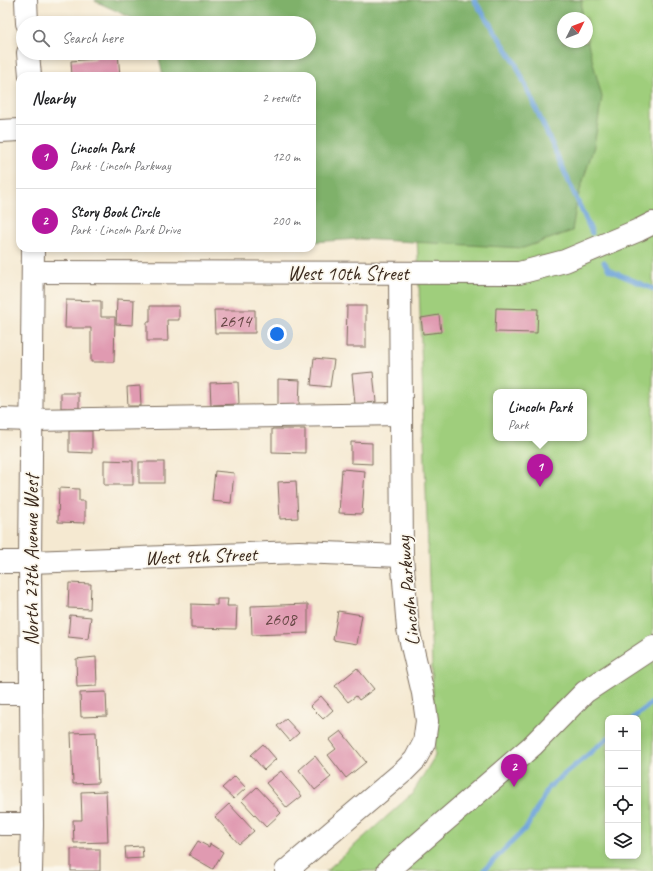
<!DOCTYPE html>
<meta charset="utf-8">
<style>
:root{--surface:#fff;--page:#f2f2f2;--text:#202124;--muted:#757577;--line:#e0e0e0;--accent:#b5179e}
body{margin:0;font-family:Caveat,sans-serif;background:var(--page);color:var(--text)}
.controls{position:absolute;right:12px;bottom:12px;display:grid;overflow:hidden;border-radius:8px;box-shadow:0 2px 6px #0003}
.controls button{width:36px;height:36px;display:grid;place-items:center;padding:0;border:0;border-bottom:1px solid var(--line);background:var(--surface);color:var(--text);font:20px sans-serif}
.compass{position:absolute;left:557px;top:12px;width:36px;height:36px;border-radius:50%;background:var(--surface);box-shadow:0 2px 6px #0003;rotate:48deg}
.you{position:absolute;left:277px;top:334px;width:14px;height:14px;margin:-10px;border:3px solid #fff;border-radius:50%;background:#1a73e8;box-shadow:0 0 0 6px #1a73e833}
.badge{display:grid;place-items:center;width:26px;height:26px;border-radius:50%;background:var(--accent);color:#fff;font-size:13px;font-weight:700}
.pin{position:absolute;translate:-50% -33px;filter:drop-shadow(0 1px 2px #0008)}
.pin::after{content:'';position:absolute;top:21px;width:14px;height:12px;background:inherit;clip-path:polygon(0 0,100% 0,50% 100%)}
.popup{position:absolute;left:493px;top:389px;width:94px;height:52px;box-sizing:border-box;display:grid;place-content:center;border-radius:8px;background:var(--surface);filter:drop-shadow(0 1px 3px #0005);font-size:13px;white-space:nowrap;color:var(--muted)}
.popup b{font-size:15px;color:var(--text)}
.popup::after{content:'';position:absolute;left:50%;top:100%;margin-left:-8px;border:8px solid transparent;border-top-color:var(--surface)}
.list{margin:0;padding:0;list-style:none}
h2{display:flex;justify-content:space-between;align-items:center;height:52px;margin:0;padding:0 16px;font-size:17px}
h2 small{font-size:13px;font-weight:400;color:var(--muted)}
.list li{display:grid;grid-template-columns:26px 1fr auto;gap:12px;align-items:center;box-sizing:border-box;height:64px;padding:0 16px;border-top:1px solid var(--line)}
.list b{display:block;font-size:15px;white-space:nowrap}
.list p{margin:0;font-size:13px;white-space:nowrap;color:var(--muted)}
.list em{font-size:13px;font-style:normal;color:var(--muted)}
.icon{flex:none;width:22px;height:22px;fill:none;stroke:currentColor;stroke-width:2;stroke-linecap:round;stroke-linejoin:round}
.map{position:relative;flex:none;width:653px;height:871px;overflow:hidden}
.search{position:absolute;background:var(--surface);box-shadow:0 2px 6px #0003;left:16px;top:16px;width:300px;height:44px;display:flex;align-items:center;gap:10px;box-sizing:border-box;padding:0 14px;border-radius:22px;color:var(--muted);font-size:15px}
.panel{position:absolute;background:var(--surface);box-shadow:0 2px 6px #0003;left:16px;top:72px;width:300px;height:180px;border-radius:12px}
.map>svg:first-child{display:block}
.green{fill:#9fce7b;stroke:#6d7c4c;fill-rule:evenodd}
.forest{fill:#7fb16b;stroke:#5d6e44}
.lines{fill:none;stroke-linecap:round;stroke-linejoin:round}
.stream{stroke:#6ba2d9;stroke-width:5}
.building{fill:#e09ab1}
.minor-casing{stroke:#7c6d5d;stroke-width:24}
.minor{stroke:#fff;stroke-width:22}
.labels{text-anchor:middle;dominant-baseline:central;stroke-width:3.5;stroke-linejoin:round;paint-order:stroke}
.number-label{font-size:18px;fill:#644643}
.street-label{font-size:20px;fill:#3b2a1e;stroke:#fbf7ec}
</style>
<div class="map">
<svg width="653" height="871" viewBox="0 0 653 871">
<rect width="100%" height="100%" fill="#fbf7ec"/>
<filter id="ink" filterUnits="userSpaceOnUse"><feTurbulence type="fractalNoise" baseFrequency=".025" numOctaves="2"/><feDisplacementMap in="SourceGraphic" scale="8" xChannelSelector="R" yChannelSelector="G"/><feConvolveMatrix kernelMatrix="1 2 1 2 8 2 1 2 1" color-interpolation-filters="sRGB"/></filter>
<filter id="wash" filterUnits="userSpaceOnUse"><feTurbulence type="fractalNoise" baseFrequency=".012" numOctaves="4" result="noise"/><feDisplacementMap in="SourceGraphic" scale="16" xChannelSelector="R" yChannelSelector="G"/><feGaussianBlur stdDeviation="0.9" result="paint"/><feColorMatrix in="noise" values="0 0 0 0 0 0 0 0 0 0 0 0 0 0 0 0 0 1.4 0 .05"/><feComposite in="paint" operator="in"/></filter>
<g filter="url(#wash)">
<rect width="100%" height="100%" fill="#f5e9d1"/>
<path class="green" d="M402,0H653V871H326L412,794L435,756L418,256ZM563,18H587V42H563ZM496,392H584V438H496ZM608,718H638V856H608Z"/>
<polygon class="forest" points="95,0 582,0 581,18 563,18 563,42 587,42 587,40 602,97 594,146 577,200 572,231 523,248 359,239 312,242 312,76 163,76 158,53 309,53 309,23 140,23 138,21 95,1"/>
<g class="lines">
<g class="stream">
<polyline points="474,0 515,62 592,233"/>
<polyline points="604,262 609,270 653,289"/>
<polyline points="633,718 653,702"/>
<polyline points="483,871 527,827 549,787 608,738"/>
</g>
</g>
<g id="blocks">
<g class="building">
<polygon points="96,53 118,53 120,76 72,76 71,61 96,59"/>
<polygon points="117,299 134,300 133,325 116,324"/>
<polygon points="66,300 101,301 101,317 115,317 114,362 91,362 91,328 65,328"/>
<polygon points="150,306 179,306 179,320 167,320 168,341 147,341 147,322 150,322"/>
<polygon points="347,306 366,306 366,347 346,347"/>
<polygon points="496,308 538,309 537,333 495,332"/>
<polygon points="214,310 255,310 255,333 215,333"/>
<polygon points="439,315 441,332 423,334 421,318"/>
<polygon points="314,358 334,360 330,387 311,385"/>
<polygon points="373,372 376,402 355,404 352,374"/>
<polygon points="278,379 300,380 299,405 278,405"/>
<polygon points="238,382 239,404 211,405 210,383"/>
<polygon points="140,386 141,406 128,406 127,387"/>
<rect x="61" y="393" width="18" height="15"/>
<polygon points="272,429 305,429 305,453 272,452"/>
<polygon points="69,431 92,431 92,453 69,452"/>
<polygon points="351,442 372,443 372,464 351,463"/>
<polygon points="104,460 133,461 133,485 104,485"/>
<rect x="139" y="462" width="25" height="21"/>
<polygon points="342,469 365,471 362,514 339,513"/>
<polygon points="215,471 234,473 231,503 212,501"/>
<polygon points="296,481 298,518 280,519 278,482"/>
<polygon points="59,488 79,489 79,501 85,501 85,523 58,522"/>
<polygon points="69,583 91,584 90,609 68,608"/>
<polygon points="217,599 228,599 227,606 237,606 236,629 191,628 191,604 217,605"/>
<polygon points="308,604 308,633 252,635 251,606"/>
<polygon points="338,611 362,615 357,644 333,640"/>
<polygon points="70,615 91,617 88,639 68,637"/>
<polygon points="96,657 97,686 77,687 76,659"/>
<polygon points="357,668 374,689 359,700 356,696 348,702 335,686"/>
<polygon points="106,692 107,716 81,717 80,693"/>
<polygon points="321,696 333,710 323,719 310,706"/>
<polygon points="286,719 299,733 290,741 277,726"/>
<polygon points="341,731 366,762 346,778 328,755 336,749 329,740"/>
<polygon points="96,732 98,783 73,784 71,733"/>
<polygon points="263,744 276,759 264,770 251,755"/>
<polygon points="315,756 331,777 315,790 299,770"/>
<polygon points="281,771 302,796 287,808 266,783"/>
<polygon points="235,776 246,788 234,799 222,788"/>
<polygon points="257,787 281,813 266,827 242,801"/>
<polygon points="106,791 108,842 74,843 73,820 82,820 81,792"/>
<polygon points="229,804 254,831 239,844 215,817"/>
<polygon points="198,841 209,847 210,844 223,852 213,869 189,855"/>
<polygon points="142,846 143,858 126,859 125,847"/>
<rect x="71" y="849" width="29" height="22"/>
</g>
</g>
</g>
<g filter="url(#ink)">
<use href="#blocks" fill-opacity="0" stroke="#7c6d5d" stroke-width="1"/>
<g class="lines">
<g class="minor-casing">
<g id="minor">
<polyline points="26,0 27,23"/>
<polyline points="28,53 30,76"/>
<polyline points="0,131 20,130"/>
<polyline points="33,272 519,273 565,261 639,230 653,223"/>
<polyline points="0,419 32,420 401,414"/>
<polyline points="0,562 30,562 299,552 402,556"/>
<polyline points="0,693 30,693"/>
<polyline points="0,824 32,824"/>
<polyline points="31,871 32,824 30,562 33,248"/>
<polyline points="286,871 404,771 415,760 424,743 427,721 423,693 408,629 402,556 400,273"/>
<polyline points="388,871 395,864 532,746 585,692 653,647"/>
</g>
</g>
<use href="#minor" class="minor"/>
</g>
</g>
<g class="labels">
<g class="number-label">
<text x="235" y="321">2614</text>
<text x="280" y="619">2608</text>
</g>
<g class="street-label">
<text x="348" y="273">West 10th Street</text>
<text transform="translate(201 556) rotate(-2)">West 9th Street</text>
<text transform="translate(31 560) rotate(-90)">North 27th Avenue West</text>
<text transform="translate(408 591) rotate(-95)">Lincoln Parkway</text>
</g>
</g>
</svg>
<div class="controls">
<button>+</button>
<button>−</button>
<button><svg class="icon" aria-label="locate" viewBox="0 0 24 24"><circle cx="12" cy="12" r="6"/><path d="M12 2v4M12 18v4M2 12h4M18 12h4"/></svg></button>
<button><svg class="icon" aria-label="layers" viewBox="0 0 24 24"><path d="M12 4l9 5-9 5-9-5zM3 14l9 5 9-5"/></svg></button>
</div>
<svg class="compass" viewBox="-18 -18 36 36"><path d="M0-13l5 13h-10z" fill="#e53935"/><path d="M0 13l5-13h-10z" fill="#757577"/></svg>
<div class="you"></div>
<div class="pin badge" style="left:540px;top:487px">1</div>
<div class="popup"><b>Lincoln Park</b>Park</div>
<div class="pin badge" style="left:514px;top:787px">2</div>
<div class="search"><svg class="icon" aria-label="search" viewBox="0 0 24 24"><circle cx="10" cy="10" r="6"/><path d="M15 15l6 6"/></svg>Search here</div>
<section class="panel">
<h2>Nearby<small>2 results</small></h2>
<ul class="list">
<li><span class="badge">1</span><div><b>Lincoln Park</b><p>Park · Lincoln Parkway</p></div><em>120 m</em></li>
<li><span class="badge">2</span><div><b>Story Book Circle</b><p>Park · Lincoln Park Drive</p></div><em>200 m</em></li>
</ul>
</section>
</div>
